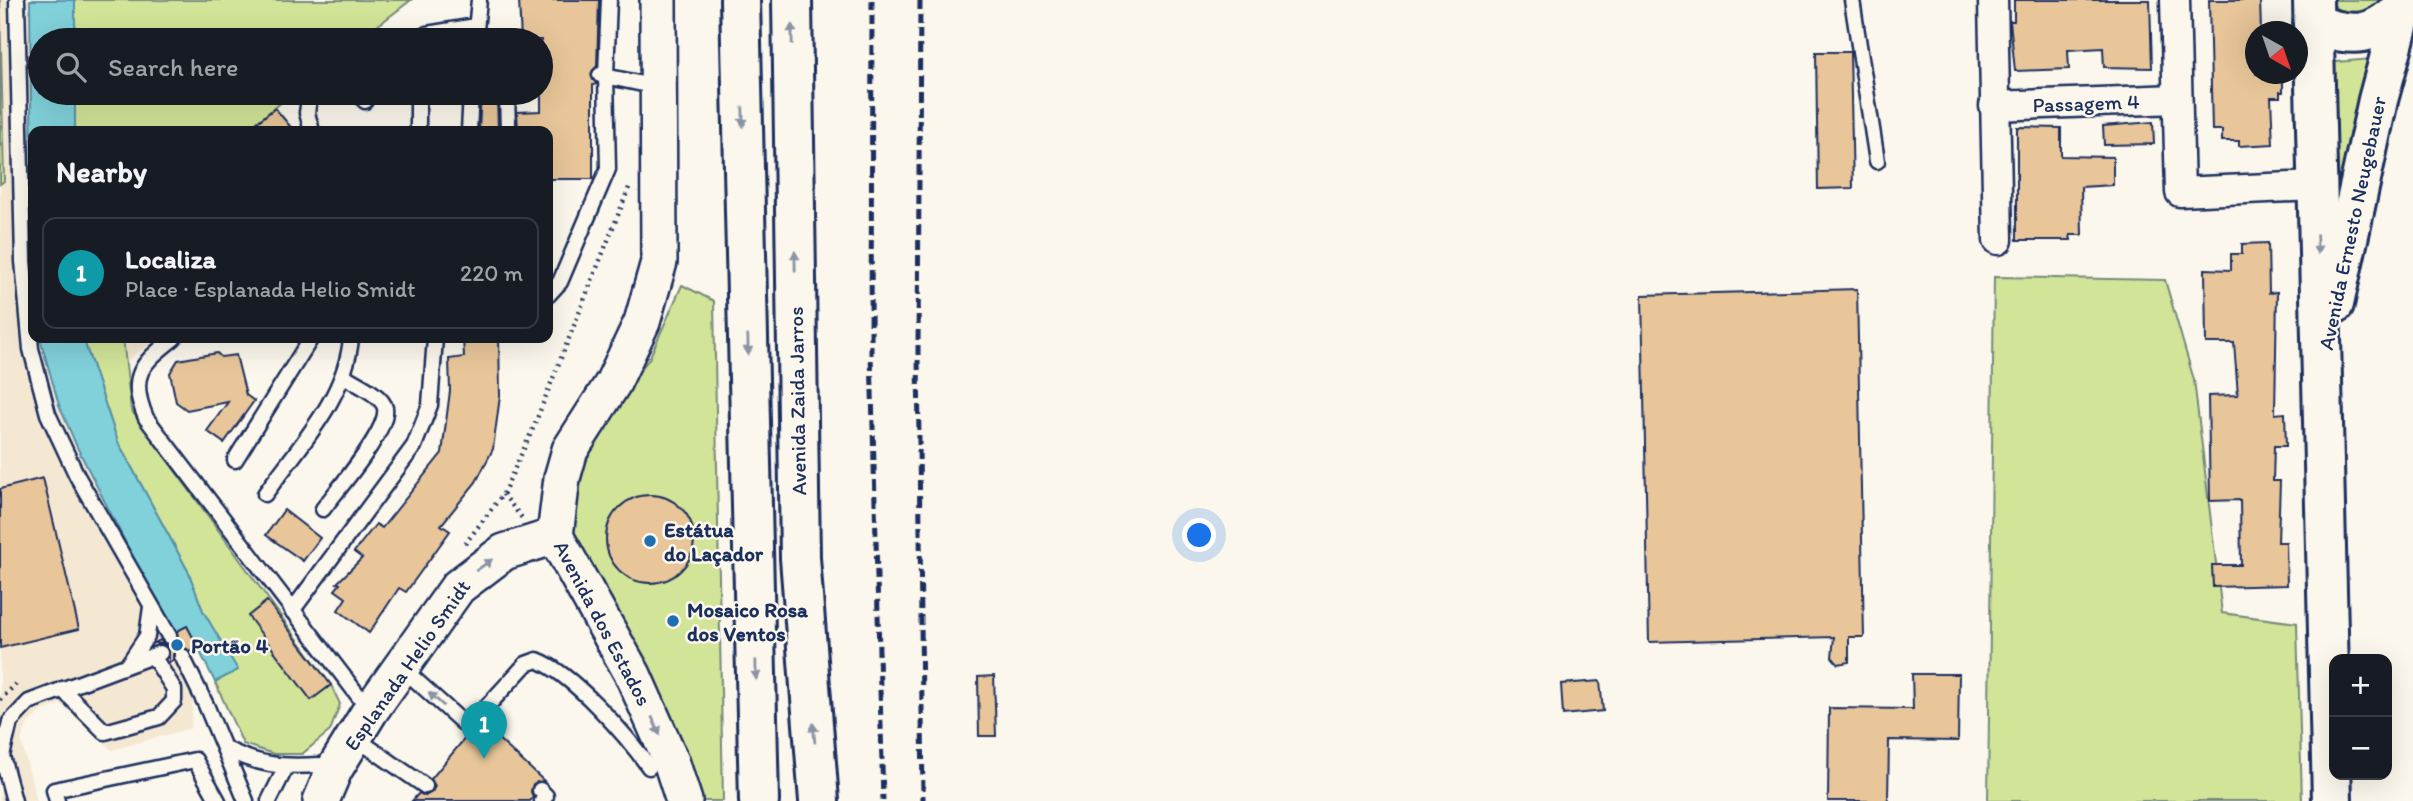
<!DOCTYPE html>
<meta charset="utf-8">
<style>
:root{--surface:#171b24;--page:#242831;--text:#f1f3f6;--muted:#9ea1a6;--line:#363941;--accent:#7c3aed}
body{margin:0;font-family:Itim,sans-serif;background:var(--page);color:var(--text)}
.controls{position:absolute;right:21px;bottom:21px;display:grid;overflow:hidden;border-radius:14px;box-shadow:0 7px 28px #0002}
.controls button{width:63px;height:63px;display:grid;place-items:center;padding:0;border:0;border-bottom:2px solid var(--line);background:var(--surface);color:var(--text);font:35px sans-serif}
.compass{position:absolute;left:2245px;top:21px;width:63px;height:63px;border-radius:50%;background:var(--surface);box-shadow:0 7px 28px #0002;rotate:140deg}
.you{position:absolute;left:1200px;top:536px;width:24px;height:24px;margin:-18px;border:5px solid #fff;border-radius:50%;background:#1a73e8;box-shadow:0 0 0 10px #1a73e833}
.badge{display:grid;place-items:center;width:46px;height:46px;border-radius:50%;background:var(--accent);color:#fff;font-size:23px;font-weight:700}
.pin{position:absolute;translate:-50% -58px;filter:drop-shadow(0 2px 4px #0008)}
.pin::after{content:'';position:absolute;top:37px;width:24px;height:21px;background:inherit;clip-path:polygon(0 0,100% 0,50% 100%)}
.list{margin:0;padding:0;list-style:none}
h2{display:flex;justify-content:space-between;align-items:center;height:91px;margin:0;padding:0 28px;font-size:30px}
h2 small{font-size:23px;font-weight:400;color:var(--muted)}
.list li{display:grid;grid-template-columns:46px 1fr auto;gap:21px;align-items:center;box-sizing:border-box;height:112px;margin:0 14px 14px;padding:0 14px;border:2px solid var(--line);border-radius:14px}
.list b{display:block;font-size:26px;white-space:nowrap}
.list p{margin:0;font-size:23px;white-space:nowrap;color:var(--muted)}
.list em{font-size:23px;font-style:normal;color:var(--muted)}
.icon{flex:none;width:38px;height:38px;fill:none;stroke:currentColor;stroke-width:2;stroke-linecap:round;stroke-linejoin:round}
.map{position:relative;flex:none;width:2413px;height:801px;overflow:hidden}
.search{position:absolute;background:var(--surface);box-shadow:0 7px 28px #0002;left:28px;top:28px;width:525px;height:77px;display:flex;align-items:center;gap:18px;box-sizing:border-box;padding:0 24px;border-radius:38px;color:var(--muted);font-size:26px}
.panel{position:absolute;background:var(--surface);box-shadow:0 7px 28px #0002;left:28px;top:126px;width:525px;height:217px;border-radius:14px}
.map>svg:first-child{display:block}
.built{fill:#f5e8d3}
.green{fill:#d2e498;stroke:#768a7b;stroke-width:2}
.water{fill:#80d1da;stroke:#5890a8;stroke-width:2}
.building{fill:#e8c69a;stroke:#1b2f5e;stroke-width:2}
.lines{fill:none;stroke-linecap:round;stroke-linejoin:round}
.service-casing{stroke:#1b2f5e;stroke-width:19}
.minor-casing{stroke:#1b2f5e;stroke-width:33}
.tertiary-casing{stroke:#1b2f5e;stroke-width:40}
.secondary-casing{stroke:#1b2f5e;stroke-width:44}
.motorway-casing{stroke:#1b2f5e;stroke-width:44}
.path{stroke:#1b2f5e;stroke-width:4.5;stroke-dasharray:2 5;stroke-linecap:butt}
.service{stroke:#fbf7ec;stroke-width:14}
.minor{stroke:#fbf7ec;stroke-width:28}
.tertiary{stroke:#fbf7ec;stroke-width:35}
.secondary{stroke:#fbf7ec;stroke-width:38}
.motorway{stroke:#fbf7ec;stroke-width:38}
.rail{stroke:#1b2f5e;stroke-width:5;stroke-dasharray:10 5;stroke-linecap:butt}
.oneway{fill:#8b93a5}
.poi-dot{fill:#1f6fb2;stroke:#fbf7ec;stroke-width:2.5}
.labels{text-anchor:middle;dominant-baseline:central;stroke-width:5;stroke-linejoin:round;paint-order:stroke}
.street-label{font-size:21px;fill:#1b2f5e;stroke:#fbf7ec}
.poi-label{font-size:21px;font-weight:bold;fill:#1b2f5e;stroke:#fbf7ec;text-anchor:start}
</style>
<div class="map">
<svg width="2413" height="801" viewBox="0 0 2413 801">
<rect width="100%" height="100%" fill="#fbf7ec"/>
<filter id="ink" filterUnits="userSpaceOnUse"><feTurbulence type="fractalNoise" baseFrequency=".0143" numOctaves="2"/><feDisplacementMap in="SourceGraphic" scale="14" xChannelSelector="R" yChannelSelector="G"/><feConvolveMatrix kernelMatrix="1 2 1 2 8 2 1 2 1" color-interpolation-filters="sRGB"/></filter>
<g filter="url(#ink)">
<polygon class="built" points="0,0 411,0 359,40 40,40 40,93 293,93 246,131 33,131 33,338 157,338 124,363 131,410 331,685 340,704 330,731 302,754 274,754 243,744 198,647 174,660 190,685 193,701 191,728 112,750 61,704 41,712 28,723 21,740 37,801 0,801"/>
<g class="green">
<polygon points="0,0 4,181 0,184"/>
<polygon points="75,0 411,0 359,40 75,40"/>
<polygon points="2329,0 2392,0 2372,18 2337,9"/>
<polygon points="2371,59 2332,222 2325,63"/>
<polygon points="75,93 293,93 246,131 75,131"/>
<polygon points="1994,277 2165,280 2194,380 2222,613 2297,623 2302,801 1988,801"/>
<polygon points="682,285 714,301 723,801 693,801 564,519 587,436 649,359"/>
<polygon points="83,338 123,338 131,410 331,685 340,704 330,731 302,754 274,754 243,744 215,682 237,670 203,611 188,571 118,442"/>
</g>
<g class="water">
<polygon points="30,0 75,0 75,40 40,40 40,93 75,93 75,131 33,131 33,293"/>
<polygon points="40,338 83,338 118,442 188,571 203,611 238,670 215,682 187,626 172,634 77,447 59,405"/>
</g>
<g class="building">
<polygon points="519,0 599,0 597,66 591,74 597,84 593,85 593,179 548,179 548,131 518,131 517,112 541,111 541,40 521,40"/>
<polygon points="2014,0 2150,0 2152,68 2104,67 2103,48 2068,50 2069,69 2015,71 2010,21 2014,21"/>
<polygon points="2209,0 2260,0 2261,32 2256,32 2256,74 2283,74 2283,92 2280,92 2280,97 2271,97 2273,144 2239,146 2239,141 2222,141 2222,130 2212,130"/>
<polygon points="1816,52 1850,52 1853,188 1818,189"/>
<polygon points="481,93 497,93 498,131 479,131"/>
<polygon points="275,108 294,131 246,131"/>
<polygon points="2153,122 2154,144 2104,145 2103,126"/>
<polygon points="2017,127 2061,128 2061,156 2113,157 2113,185 2081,187 2082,235 2070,235 2071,240 2017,240"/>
<polygon points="2268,243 2269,293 2277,292 2275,414 2285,413 2286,446 2274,446 2273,481 2280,481 2278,542 2286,542 2287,585 2213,587 2212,565 2241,565 2240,500 2210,501 2208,396 2238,395 2234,343 2206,343 2205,269 2231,270 2231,254 2242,254 2242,244"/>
<polygon points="1857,289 1864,637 1849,637 1849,662 1838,664 1832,657 1834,637 1649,642 1642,295"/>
<polygon points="463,338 499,338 500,396 493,449 476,482 441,525 450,531 406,592 399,588 369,633 338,610 346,598 335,590 340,584 337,583 362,558 354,552 376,524 382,528 442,453 450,391 449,359 464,357"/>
<polygon points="217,353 221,357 236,355 246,395 254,401 224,443 207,431 228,402 187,410 176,402 170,373 178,360"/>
<polygon points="43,478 79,629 0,648 0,489"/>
<circle cx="650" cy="539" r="44"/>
<polygon points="284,510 320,538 303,561 266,535"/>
<polygon points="267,601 331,685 311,700 248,616"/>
<polygon points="187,626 198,647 190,651 183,647 177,648 173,655 173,660 169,663 169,649 162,644 155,643 160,640 165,645 173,645 178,640 177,631"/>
<polygon points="1912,674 1959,674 1958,741 1889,740 1888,801 1828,801 1829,708 1913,709"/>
<polygon points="994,676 996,736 979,736 978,677"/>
<polygon points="1600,681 1603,711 1563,715 1561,684"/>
<polygon points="480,722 544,781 533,784 531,792 533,797 530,801 412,801 419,793 425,796 432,792 435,786 431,779 465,738 474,740 480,737"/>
</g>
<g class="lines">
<g class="service-casing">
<g id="service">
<polyline points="17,0 23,261 31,349 48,414 77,476 169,636"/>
<polyline points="1852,0 1877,161"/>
<polyline points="420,40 427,34 476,26"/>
<polyline points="475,40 479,0"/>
<polyline points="600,75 657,87"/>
<polyline points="361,93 365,101"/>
<polyline points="418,93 418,131"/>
<polyline points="507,93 508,131"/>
<polyline points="312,131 307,113 309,98 315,93"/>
<polyline points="469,131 471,93"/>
<polyline points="548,295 560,282 608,169 606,75 609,0"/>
<path d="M174,338C141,364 128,376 146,418L370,711"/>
<polyline points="235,460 311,338"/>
<path d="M265,494C299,446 346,398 351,338"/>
<path d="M323,509C337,490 389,431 385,408C382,394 354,383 343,375"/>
<polyline points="292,611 414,446 430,405 435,338"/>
<polyline points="182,656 206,705 246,801"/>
<polyline points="129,663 147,636 151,607"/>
<polyline points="401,667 472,731"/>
<polyline points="62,689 105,732 159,717 174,701 174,689 153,656"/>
<path d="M481,713L526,664L537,660C572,673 627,736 649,767"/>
<polyline points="354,737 425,786"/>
<path d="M224,748C259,766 280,767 319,765"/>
<polyline points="540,790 546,796 542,801"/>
<polyline points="14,801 2,756 10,722 29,702 160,653"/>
<polyline points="57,801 54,790 195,760 218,801"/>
<polyline points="269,801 286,767"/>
</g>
</g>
<g class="minor-casing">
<g id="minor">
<polyline points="1993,0 1998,240"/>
<polyline points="2175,0 2180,192 2315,186"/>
<polyline points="1994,106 2177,99"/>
</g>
</g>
<g class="tertiary-casing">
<g id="tertiary">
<polyline points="658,0 659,262 642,322 613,383 570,450 562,478 555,536 633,675 671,761 684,801"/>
<polyline points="321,801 334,770 370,711 458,587 504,552 555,536"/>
</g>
</g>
<g class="secondary-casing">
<g id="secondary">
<polyline points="2313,0 2332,801"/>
<path d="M2313,24C2354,38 2374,38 2405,5"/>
<polyline points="2334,304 2378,100 2405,0"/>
</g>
</g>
<g class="motorway-casing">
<g id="motorway">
<polyline points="740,0 759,801"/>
<polyline points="792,0 800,558 819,801"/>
</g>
</g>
<g class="path">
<polyline points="503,494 522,518"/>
<polyline points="465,544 503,494 532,431 630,185"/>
<polyline points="0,700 16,684"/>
</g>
<use href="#service" class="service"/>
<use href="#minor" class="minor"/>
<use href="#tertiary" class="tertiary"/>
<use href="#secondary" class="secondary"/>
<use href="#motorway" class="motorway"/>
<g class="rail">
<polyline points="872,0 871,353 883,801"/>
<polyline points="920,0 918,352 923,801"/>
</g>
</g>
<defs><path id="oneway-solid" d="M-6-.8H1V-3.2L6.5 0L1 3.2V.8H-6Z" transform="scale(1.75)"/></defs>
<g class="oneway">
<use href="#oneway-solid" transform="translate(792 34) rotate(-91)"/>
<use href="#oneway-solid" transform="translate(743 117) rotate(89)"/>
<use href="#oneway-solid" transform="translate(2317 244) rotate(88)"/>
<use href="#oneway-solid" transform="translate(795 261) rotate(-91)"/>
<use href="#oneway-solid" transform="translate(748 345) rotate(89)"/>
<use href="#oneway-solid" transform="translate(484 565) rotate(-35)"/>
<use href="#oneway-solid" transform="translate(756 670) rotate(89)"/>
<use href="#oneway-solid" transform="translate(436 699) rotate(-138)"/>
<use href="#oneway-solid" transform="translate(656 726) rotate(66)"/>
<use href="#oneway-solid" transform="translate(814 733) rotate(-95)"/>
</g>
</g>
<g class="poi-dot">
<circle cx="650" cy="541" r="7"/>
<circle cx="673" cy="621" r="7"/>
<circle cx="177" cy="645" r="7"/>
</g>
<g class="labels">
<g class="street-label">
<text transform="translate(2086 103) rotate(-2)">Passagem 4</text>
<text transform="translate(2352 223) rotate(-78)">Avenida Ernesto Neugebauer</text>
<text transform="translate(797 401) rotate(-91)">Avenida Zaida Jarros</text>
<text transform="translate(603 623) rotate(62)">Avenida dos Estados</text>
<text transform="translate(407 665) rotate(-55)">Esplanada Helio Smidt</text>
</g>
<g class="poi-label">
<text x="664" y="529">Estátua<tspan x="664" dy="24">do Laçador</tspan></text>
<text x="687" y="609">Mosaico Rosa<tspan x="687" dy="24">dos Ventos</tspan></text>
<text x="191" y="645">Portão 4</text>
</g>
</g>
</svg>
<div class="controls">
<button>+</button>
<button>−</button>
</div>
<svg class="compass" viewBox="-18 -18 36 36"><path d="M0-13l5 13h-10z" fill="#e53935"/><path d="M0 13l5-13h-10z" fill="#9ea1a6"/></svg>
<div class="you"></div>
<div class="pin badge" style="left:484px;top:759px;background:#0f9aa8">1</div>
<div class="search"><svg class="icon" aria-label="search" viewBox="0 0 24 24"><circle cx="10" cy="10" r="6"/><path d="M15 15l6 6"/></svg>Search here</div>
<section class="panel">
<h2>Nearby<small></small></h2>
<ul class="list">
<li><span class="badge" style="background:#0f9aa8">1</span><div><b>Localiza</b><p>Place · Esplanada Helio Smidt</p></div><em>220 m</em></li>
</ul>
</section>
</div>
